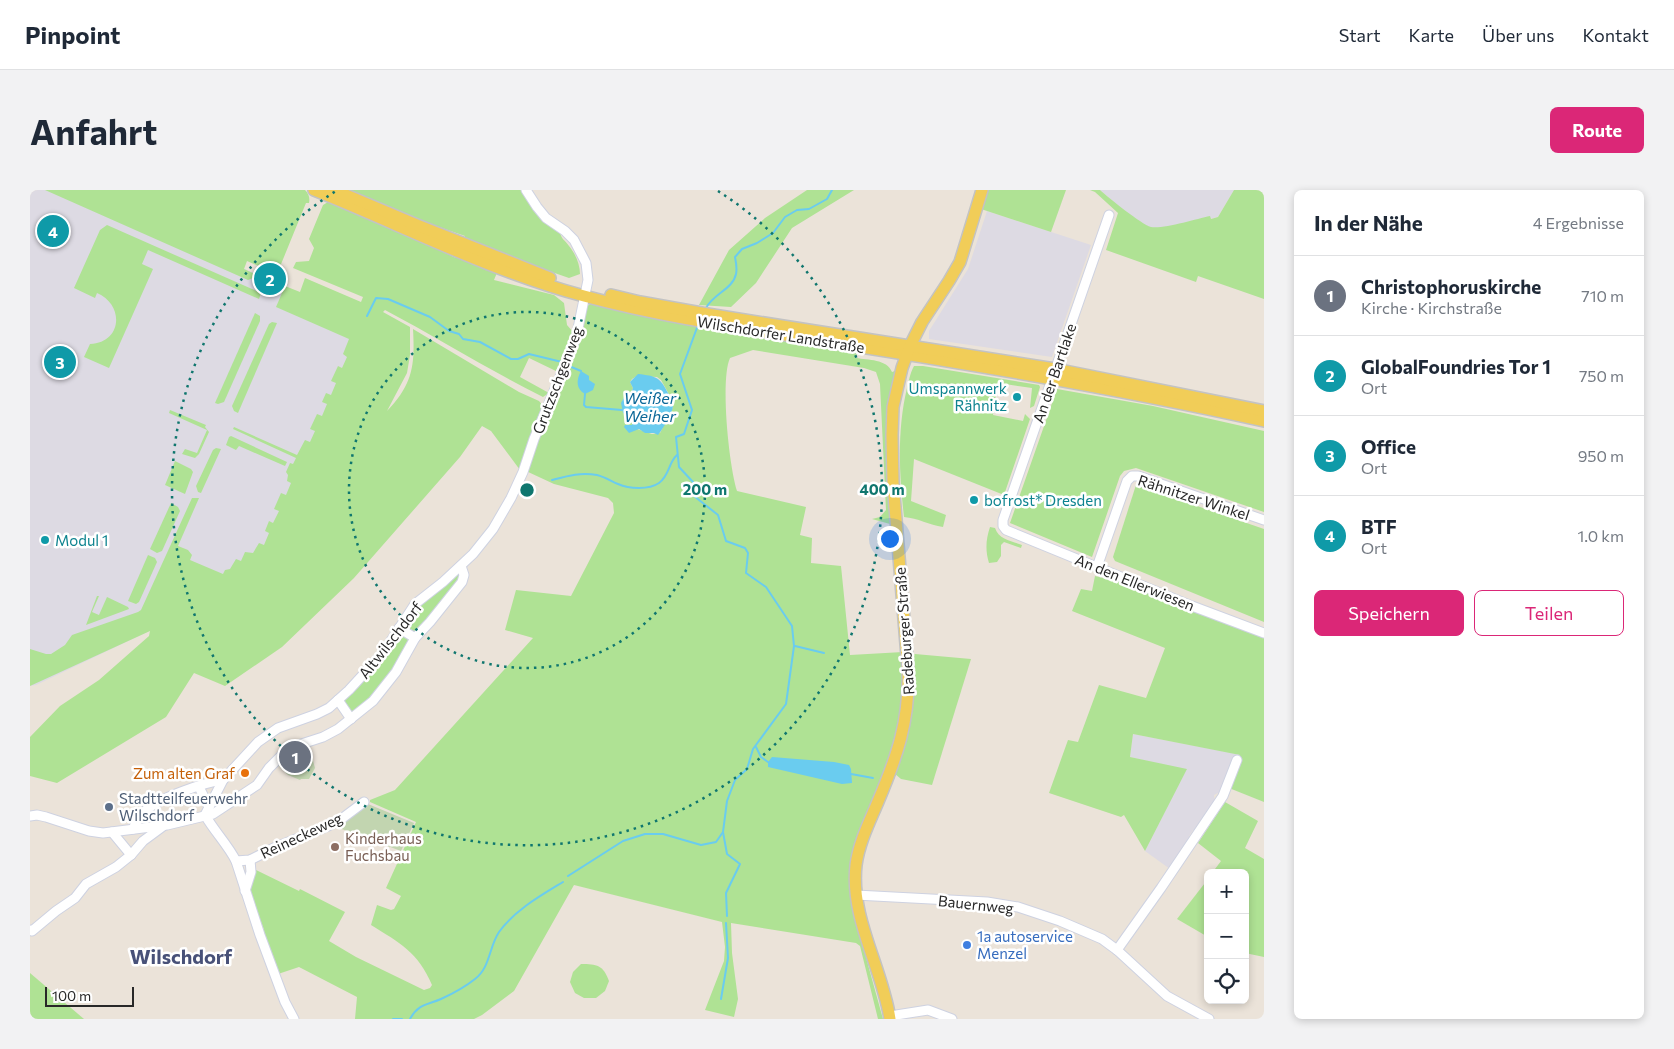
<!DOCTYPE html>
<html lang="de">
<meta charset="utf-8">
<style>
:root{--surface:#fff;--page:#f2f2f3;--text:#1f2937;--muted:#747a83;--line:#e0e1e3;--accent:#db2777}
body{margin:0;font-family:Commissioner,sans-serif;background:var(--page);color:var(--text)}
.controls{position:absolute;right:15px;bottom:15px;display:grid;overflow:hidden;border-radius:8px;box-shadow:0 2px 8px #0003}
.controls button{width:45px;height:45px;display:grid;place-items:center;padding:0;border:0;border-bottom:1px solid var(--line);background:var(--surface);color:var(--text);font:25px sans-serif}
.scale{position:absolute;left:15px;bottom:12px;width:89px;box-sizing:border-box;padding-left:5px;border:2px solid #282828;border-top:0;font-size:14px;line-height:18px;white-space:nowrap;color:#282828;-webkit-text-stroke:4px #fff;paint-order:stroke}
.you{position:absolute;left:859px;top:348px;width:18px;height:18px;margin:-12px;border:4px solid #fff;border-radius:50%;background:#1a73e8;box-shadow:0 0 0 8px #1a73e833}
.badge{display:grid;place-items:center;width:32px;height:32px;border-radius:50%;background:var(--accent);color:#fff;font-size:16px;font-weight:700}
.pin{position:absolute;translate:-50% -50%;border:2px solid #fff;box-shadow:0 1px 5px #0006}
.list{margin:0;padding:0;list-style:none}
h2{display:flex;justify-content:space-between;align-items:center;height:65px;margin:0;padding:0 20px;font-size:21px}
h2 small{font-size:16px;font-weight:400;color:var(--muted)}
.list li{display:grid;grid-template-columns:32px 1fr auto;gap:15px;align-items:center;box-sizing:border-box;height:80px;padding:0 20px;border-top:1px solid var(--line)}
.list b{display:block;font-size:19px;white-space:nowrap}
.list p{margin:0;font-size:16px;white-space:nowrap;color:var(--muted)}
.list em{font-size:16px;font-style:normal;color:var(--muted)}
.actions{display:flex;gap:10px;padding:15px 20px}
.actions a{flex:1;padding:11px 0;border:1px solid var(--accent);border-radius:8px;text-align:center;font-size:18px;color:var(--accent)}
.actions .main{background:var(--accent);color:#fff}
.icon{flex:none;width:28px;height:28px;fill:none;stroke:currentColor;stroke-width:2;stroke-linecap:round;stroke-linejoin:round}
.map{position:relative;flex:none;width:1234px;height:829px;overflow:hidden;border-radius:8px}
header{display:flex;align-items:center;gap:30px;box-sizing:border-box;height:70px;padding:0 25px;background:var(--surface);border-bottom:1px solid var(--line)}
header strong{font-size:24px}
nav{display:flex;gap:28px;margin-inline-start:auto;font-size:18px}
.intro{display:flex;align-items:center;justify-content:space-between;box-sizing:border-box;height:120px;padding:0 30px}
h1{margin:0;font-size:35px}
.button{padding:12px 22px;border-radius:8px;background:var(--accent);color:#fff;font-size:18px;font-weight:700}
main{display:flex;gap:30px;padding:0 30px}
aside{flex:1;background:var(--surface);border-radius:8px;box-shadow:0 2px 8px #0003}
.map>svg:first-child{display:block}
.industrial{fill:#dddae3}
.green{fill:#afe294;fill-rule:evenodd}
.cemetery{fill:#c2d5b0}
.water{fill:#6accef}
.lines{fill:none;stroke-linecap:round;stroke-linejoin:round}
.stream{stroke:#6accef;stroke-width:2}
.minor-casing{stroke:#ced2e1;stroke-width:11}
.major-casing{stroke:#c3c3c3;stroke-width:14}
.minor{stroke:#fff;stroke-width:9}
.major{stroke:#f1cd58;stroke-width:11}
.ring{fill:none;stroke:#0f766e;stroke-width:2.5;stroke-dasharray:2.5 5}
.culture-dot{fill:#0f9aa8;stroke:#fff;stroke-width:2}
.food-dot{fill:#e8710a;stroke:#fff;stroke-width:2}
.service-dot{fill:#5c6f8a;stroke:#fff;stroke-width:2}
.education-dot{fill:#8d6e63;stroke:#fff;stroke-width:2}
.shop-dot{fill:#3f7fe0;stroke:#fff;stroke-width:2}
.labels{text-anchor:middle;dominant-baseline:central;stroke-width:5;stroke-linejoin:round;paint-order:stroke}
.street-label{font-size:15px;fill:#282828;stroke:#fff}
.culture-label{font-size:15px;fill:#0d838f;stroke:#fff;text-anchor:start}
.food-label{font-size:15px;fill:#c56008;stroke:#fff;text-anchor:end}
.service-label{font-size:15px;fill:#4e5e75;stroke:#fff;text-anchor:start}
.education-label{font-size:15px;fill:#785e54;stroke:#fff;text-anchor:start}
.shop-label{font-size:15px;fill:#366cbe;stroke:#fff;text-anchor:start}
.water-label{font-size:16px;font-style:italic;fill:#0c6898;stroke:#fff}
.district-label{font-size:20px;font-weight:bold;fill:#485178;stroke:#fff}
.centre{fill:#0f766e;stroke:#fff;stroke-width:2.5}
.ring-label{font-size:15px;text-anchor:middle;font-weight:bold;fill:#0f766e;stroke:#fff;stroke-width:5;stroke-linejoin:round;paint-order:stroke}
</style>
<header>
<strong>Pinpoint</strong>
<nav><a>Start</a><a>Karte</a><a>Über uns</a><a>Kontakt</a></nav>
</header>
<div class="intro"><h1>Anfahrt</h1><a class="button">Route</a></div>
<main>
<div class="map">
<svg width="1234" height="829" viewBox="0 0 1234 829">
<rect width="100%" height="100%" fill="#ebe3d9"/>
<g class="industrial">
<polygon points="0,0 29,0 236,88 237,86 245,89 244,92 347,136 262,326 199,403 6,495 0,496"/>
<polygon points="1070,0 1204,0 1188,27 1119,43"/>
<polygon points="957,21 1061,55 1022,167 899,149 899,141 938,79"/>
<polygon points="1103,544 1207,564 1191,605 1188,603 1184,605 1185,616 1166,642 1163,640 1159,646 1161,648 1140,679 1115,661 1156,580 1100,567"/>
</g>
<g class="green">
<path d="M15,0H275C279,4 280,8 279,13H276L247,84L217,71L214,79L234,88L233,93L223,88L218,90Z"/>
<path d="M319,0H493L530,42C531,49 535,50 539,56C545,63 550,74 550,84L539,88L493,72L475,63L464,90L524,105L534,113L537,135L543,142L528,182L499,168L490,187L519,203L513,207C459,180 408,148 355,120L353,122L380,137V165L377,183L357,221C383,194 385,175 383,139L489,202L509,211L513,216L490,280L461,241L452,236L430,267L324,388L252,457L195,496L164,483L136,527L27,593L0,586V547L30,516L69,490L119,446L120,441L0,496V459L16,464H21L35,455L42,445L108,422L111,420L162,308H169L148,356L158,360L162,365L160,370L193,384L195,380L200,379L206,369L211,371L215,362L223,363L229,353L234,355L239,343L235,341L239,331L243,333L249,321L244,319L251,303L256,305L261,293L257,291L258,285L256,282L260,273L263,274L266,268L203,239L204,237L267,265L275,250L280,252L285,241L280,239L287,224L292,226L297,214L292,212L296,203L301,205L306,193L301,191L308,176L312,178L317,167L313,164L319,149L246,117L255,96L270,102L275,88L331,112L333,107L263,78L266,72L279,71L284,58L279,49L293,15L298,12L303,11L426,68L435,46L389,30Z"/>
<polygon points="777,0 824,0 762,38 726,93 701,117 669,115 699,60 735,28"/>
<polygon points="958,0 1036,0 1021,42 951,19"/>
<path d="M1060,0H1070C1079,8 1111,34 1121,37C1134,39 1166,29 1180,26L1181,29L1188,27L1204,0H1234V109L1168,86L1166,92L1076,60L1088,23L1065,2Z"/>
<path d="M77,35L231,103L229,109L118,60L112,74L123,79L79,178L54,167L60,154C92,153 95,115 67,103L65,108L44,98L70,40Z"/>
<path d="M562,113L827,161L826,168C838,170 857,169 862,182L865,181L863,333L860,334L842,329L850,327L856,320L850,194L846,182L834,178L723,160L700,168C690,190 699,276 707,301L776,317L770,345L782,348L781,373L811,376L820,465L873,462L875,484L871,536L830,649L832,753L853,829H848L830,756L826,753L701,733L702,763L708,809L704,827L675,820L694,771L695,757L692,732L544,695L484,801L452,825L444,829H325L327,807L269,777L248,784L232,741L234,740L231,732L229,733L217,701L224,679L269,701L270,699L315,722L299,751L326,767L394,800L400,798L402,795C388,762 370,753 341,735L347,715L361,720L364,719L371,706L356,698L386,632L340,612V610L365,600L503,448L475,440L486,400L541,406L584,323L583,313L578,308L524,294L496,281L557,116ZM607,186L627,187L631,190L641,208L643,217L630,243L622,244L595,235H602L603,231L592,212L596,204L601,203L603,198L600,192L602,189Z"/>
<polygon points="225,123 230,126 230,131 194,212 188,214 185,213"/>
<polygon points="242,132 247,133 208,223 204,221 202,216 239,134"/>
<path d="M884,176H893L1009,195L1010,197L1004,216L1000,218L1002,198L968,193L963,225L993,231L995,224L1000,229L974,305L884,269L881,311L916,325L913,337C899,335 888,328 874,327C869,284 867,240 877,198C879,191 880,183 884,176Z"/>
<polygon points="1027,199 1123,216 1234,241 1234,322 1106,278 1094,281 1090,286 1062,367 980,333"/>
<polygon points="140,220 176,235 175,237 179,242 169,264 165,268 152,264 155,259 167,263 177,240 139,223"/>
<polygon points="201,246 257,272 255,276 209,256 206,260 196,255 199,247"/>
<polygon points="186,258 191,259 171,303 168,302 166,296 183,260"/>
<polygon points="145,271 161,279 163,282 155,304 135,295"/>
<polygon points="1106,295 1234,339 1234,432 1085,371 1083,367"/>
<polygon points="141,313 148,317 150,321 132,361 127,363 120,359"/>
<path d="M960,337L965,338C969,350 982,351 992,355L991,358L974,352L971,355V366L967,372L959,373C955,360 956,349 960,337Z"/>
<polygon points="118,365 125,368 127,372 109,412 106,414 98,411"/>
<polygon points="428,383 431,387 385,444 373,437 385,418"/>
<polygon points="1075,383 1234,445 1234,612 1199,598 1210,565 1103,544 1100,567 1157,579 1115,661 1094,625 1091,627 1019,603 1038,550 1048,552 1069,495 1116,508 1135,458 1042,421 1051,399 1062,401 1065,386 1073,388"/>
<polygon points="67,406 69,406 62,422 69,425 77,407 98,417 99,419 56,435"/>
<polygon points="371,441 382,448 356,492 322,525 313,510"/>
<polygon points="885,464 941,469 902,595 871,589 864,583 880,467"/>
<polygon points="1195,612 1228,631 1215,658 1234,669 1234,767 1215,763 1215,683 1182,683 1191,671 1168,653"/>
<polygon points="1178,689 1178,747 1147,729"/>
<path d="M551,774C567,774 573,775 579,791L575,801L566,808H554L545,803L540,792L543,782Z"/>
<polygon points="0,783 54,829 0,829"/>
</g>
<g class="cemetery">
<path d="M272,558L282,567L285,578L279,589H271L270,590L258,585L249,576C254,564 260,562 272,558Z"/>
<polygon points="338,614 384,633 371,661 309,638 309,636"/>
</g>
<g class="water">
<path d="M551,181L559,186V190L565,194L563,200L555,204C546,199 546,190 551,181Z"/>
<path d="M608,184C626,186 630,187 638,203C640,207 643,210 643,214C644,221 633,239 628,245L624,243H615L609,239L599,243L594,237L595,235H602L603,231L599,225L593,223L591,213L596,204L601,203L603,198L600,192Z"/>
<polygon points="742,567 804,572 819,575 821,579 822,593 812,594 738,577 738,572"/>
</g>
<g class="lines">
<g class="stream">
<path d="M676,118C683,104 703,99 706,84C707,80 706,72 705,67L712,59L727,53L743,43L755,27L767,20L779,19L797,9L802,0"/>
<polyline points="337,126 346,108 358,109 400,127 419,141 429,144 433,149 450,152 481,169 488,169 499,164 532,172"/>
<polyline points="539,176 551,181"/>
<polyline points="555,204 554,215 556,217 592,220"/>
<path d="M522,290C537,286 550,282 567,285C575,287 581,291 588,294C599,299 619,300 629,293C640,285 638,273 647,265"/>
<polyline points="765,456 794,463"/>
<polyline points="726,557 731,567 738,572"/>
<polyline points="821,584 843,588"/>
<polyline points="693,642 697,664 710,674 696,703 697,726"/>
<polyline points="538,686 593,651 615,644 633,644 671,655 686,652 693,642 697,611 705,590 717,579 723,559 756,514 764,456 762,436 736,397 716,383 718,363 715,358 696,351 688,325 664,306 663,292 649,277 646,247 654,244 662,220 650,184 668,135"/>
<polyline points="691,809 698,768 696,733"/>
<polyline points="363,829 372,829"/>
<path d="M380,829C388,814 397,815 411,809C422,804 435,797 445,789C460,778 459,757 469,742C485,720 510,706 533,692"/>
</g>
<g class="minor-casing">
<g id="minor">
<polyline points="1079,25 973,330 973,336 976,340 1162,416 1234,443"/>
<polyline points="1067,377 1097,291 1102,286 1108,286 1234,330"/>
<polyline points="369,438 385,448"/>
<polyline points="308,510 321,529"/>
<polyline points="169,597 179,617"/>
<polyline points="175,625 193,590 228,552 248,538 287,524 299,518 319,500 353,463 385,414 413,392 443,364 463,339 481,308 493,282 504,249 546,148 558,90 556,73 544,50 535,41 516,28 507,17 496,0"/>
<path d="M175,625C184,641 198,655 206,671L230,745L255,812L264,829"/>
<polyline points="0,626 7,625 16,627 59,641 73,643 137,635 183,624 227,595 239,578 259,558 293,547 308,539 343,511 366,482 385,448 400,432 432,392 434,385 431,376"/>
<path d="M103,639C106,632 110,625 116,620C130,608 175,592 193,590"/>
<polyline points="82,642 101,665"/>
<polyline points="206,671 220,670 248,656 296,637 310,630 334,612"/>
<polyline points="215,701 221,682 220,670"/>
<polyline points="826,705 957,712 988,717 1030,731 1072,749 1087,760 1137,806 1179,829"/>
<polyline points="0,740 2,741 26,721 45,708 56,694 86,677 101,665 113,651 132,637"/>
<polyline points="1087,760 1131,698 1193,606 1207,570"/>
<polyline points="860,826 898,820 922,829"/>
</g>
</g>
<g class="major-casing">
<g id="major">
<path d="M284,0C374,36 460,81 554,106C639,129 726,140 812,154C953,176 1094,200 1234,231"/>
<polyline points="304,0 387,35 520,88"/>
<polyline points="581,105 610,112 677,124 1025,179 1234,221"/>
<path d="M860,829C852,777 820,728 826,675C829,653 839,633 847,614C867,567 880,530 878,479L863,292L862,245L863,217L872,178L880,156L892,132L919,91L930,72L952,0"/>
</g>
</g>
<use href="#minor" class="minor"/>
<use href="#major" class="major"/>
</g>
<g class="ring">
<circle cx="497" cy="300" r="178"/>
<path d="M688 1A355 355 0 1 1 306 1"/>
</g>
<g class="culture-dot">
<circle cx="987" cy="207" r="5"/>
<circle cx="944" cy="310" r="5"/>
<circle cx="15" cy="350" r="5"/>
</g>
<circle class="food-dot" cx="215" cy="583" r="5"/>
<circle class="service-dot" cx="79" cy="617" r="5"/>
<circle class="education-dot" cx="305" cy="657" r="5"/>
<circle class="shop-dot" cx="937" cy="755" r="5"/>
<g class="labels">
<g class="street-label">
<text transform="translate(751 144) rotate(9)">Wilschdorfer Landstraße</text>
<text transform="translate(1024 183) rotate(-71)">An der Bartlake</text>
<text transform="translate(527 190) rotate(-69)">Grutzschgenweg</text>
<text transform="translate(1164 307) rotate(18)">Rähnitzer Winkel</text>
<text transform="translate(1105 392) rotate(22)">An den Ellerwiesen</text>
<text transform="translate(874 441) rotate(-94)">Radeburger Straße</text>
<text transform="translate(360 450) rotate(-52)">Altwilschdorf</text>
<text transform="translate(271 645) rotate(-25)">Reineckeweg</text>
<text transform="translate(946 714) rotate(6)">Bauernweg</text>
</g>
<g class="culture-label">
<text x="977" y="198" text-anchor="end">Umspannwerk<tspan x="977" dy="17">Rähnitz</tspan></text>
<text x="954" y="310">bofrost* Dresden</text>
<text x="25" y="350">Modul 1</text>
</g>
<g class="food-label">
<text x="205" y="583">Zum alten Graf</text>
</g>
<g class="service-label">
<text x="89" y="608">Stadtteilfeuerwehr<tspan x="89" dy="17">Wilschdorf</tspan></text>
</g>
<g class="education-label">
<text x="315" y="648">Kinderhaus<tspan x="315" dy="17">Fuchsbau</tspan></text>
</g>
<g class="shop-label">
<text x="947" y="746">1a autoservice<tspan x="947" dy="17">Menzel</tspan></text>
</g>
<g class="water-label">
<text x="620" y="207">Weißer<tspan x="620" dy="18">Weiher</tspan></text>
</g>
<g class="district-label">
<text x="151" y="766">Wilschdorf</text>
</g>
</g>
<circle cx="497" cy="300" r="8" class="centre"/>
<g class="ring-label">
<text x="675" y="305">200 m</text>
<text x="852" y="305">400 m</text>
</g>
</svg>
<div class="controls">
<button>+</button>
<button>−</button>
<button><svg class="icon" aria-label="locate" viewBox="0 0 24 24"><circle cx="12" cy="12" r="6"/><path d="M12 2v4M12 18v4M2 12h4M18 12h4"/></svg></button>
</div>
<div class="scale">100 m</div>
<div class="you"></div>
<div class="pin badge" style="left:265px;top:567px;background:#6b7280">1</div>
<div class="pin badge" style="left:240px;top:89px;background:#0f9aa8">2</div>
<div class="pin badge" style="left:30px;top:172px;background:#0f9aa8">3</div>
<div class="pin badge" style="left:23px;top:41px;background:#0f9aa8">4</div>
</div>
<aside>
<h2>In der Nähe<small>4 Ergebnisse</small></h2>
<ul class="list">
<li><span class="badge" style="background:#6b7280">1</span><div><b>Christophoruskirche</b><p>Kirche · Kirchstraße</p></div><em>710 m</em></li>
<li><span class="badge" style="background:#0f9aa8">2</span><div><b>GlobalFoundries Tor 1</b><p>Ort</p></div><em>750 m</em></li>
<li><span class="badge" style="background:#0f9aa8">3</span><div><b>Office</b><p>Ort</p></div><em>950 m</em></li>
<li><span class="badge" style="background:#0f9aa8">4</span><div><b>BTF</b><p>Ort</p></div><em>1.0 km</em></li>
</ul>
<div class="actions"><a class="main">Speichern</a><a>Teilen</a></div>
</aside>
</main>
